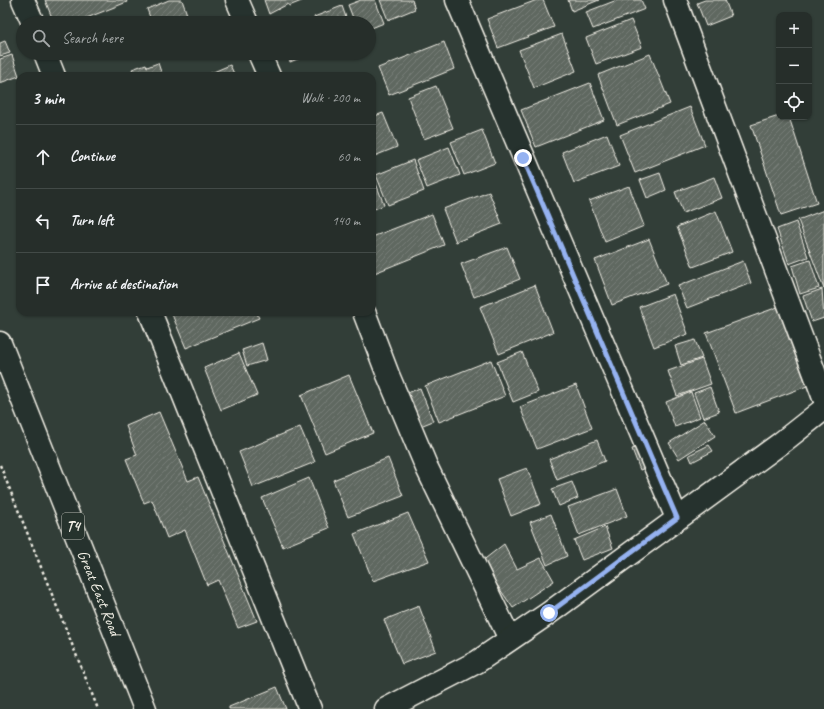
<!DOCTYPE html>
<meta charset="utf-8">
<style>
:root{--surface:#262e2a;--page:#323a36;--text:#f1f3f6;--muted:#a4a8a8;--line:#424a47}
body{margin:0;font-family:Caveat,sans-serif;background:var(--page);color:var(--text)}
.controls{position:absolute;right:12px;top:12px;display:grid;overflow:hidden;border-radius:8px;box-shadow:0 1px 3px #0004}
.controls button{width:36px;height:36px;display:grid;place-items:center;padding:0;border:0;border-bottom:1px solid var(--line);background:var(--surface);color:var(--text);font:20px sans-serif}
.stop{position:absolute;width:12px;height:12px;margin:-9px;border:3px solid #95b2f1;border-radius:50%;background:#fff}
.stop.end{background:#95b2f1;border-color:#fff;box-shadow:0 1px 4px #0008}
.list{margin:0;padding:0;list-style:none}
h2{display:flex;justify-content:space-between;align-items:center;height:52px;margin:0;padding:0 16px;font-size:17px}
h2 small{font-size:13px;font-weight:400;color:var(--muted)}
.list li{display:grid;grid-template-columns:26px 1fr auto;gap:12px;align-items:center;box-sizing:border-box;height:64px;padding:0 16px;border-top:1px solid var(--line)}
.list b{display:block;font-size:15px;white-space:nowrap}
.list em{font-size:13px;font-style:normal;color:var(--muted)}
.icon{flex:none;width:22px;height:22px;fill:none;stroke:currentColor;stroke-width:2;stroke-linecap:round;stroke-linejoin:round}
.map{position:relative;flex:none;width:824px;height:709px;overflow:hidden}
.search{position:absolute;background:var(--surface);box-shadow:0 1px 3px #0004;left:16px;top:16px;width:360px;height:44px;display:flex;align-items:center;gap:10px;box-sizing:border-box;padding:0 14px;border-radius:22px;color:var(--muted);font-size:15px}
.panel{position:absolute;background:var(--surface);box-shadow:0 1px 3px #0004;left:16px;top:72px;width:360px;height:244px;border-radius:12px}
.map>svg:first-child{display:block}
.building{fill:url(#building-hatch);stroke:#f4f1e8}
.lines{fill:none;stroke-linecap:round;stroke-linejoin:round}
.minor-casing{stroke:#f4f1e8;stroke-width:25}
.trunk-casing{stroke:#f4f1e8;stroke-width:25}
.path{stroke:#f4f1e8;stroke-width:2.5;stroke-dasharray:3 3;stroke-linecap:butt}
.minor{stroke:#26332d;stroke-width:22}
.trunk{stroke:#26332d;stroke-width:22}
.route{stroke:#95b2f1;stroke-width:5}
.labels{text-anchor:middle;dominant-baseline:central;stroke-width:3;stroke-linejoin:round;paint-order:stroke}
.shield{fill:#26332d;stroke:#b6b8b0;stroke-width:1}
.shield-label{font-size:15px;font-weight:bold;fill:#f4f1e8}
.street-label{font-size:16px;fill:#f4f1e8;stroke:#26332d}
</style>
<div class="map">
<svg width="824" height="709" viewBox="0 0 824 709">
<defs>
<pattern id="building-hatch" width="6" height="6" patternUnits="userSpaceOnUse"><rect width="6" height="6" fill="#5f6861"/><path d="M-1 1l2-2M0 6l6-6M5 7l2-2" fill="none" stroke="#777e78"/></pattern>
</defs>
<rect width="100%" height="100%" fill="#323e38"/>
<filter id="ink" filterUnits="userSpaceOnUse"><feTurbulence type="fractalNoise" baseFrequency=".025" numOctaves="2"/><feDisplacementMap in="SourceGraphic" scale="8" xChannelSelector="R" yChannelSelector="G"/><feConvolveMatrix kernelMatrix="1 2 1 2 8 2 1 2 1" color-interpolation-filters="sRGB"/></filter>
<g filter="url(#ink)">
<g class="building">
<polygon points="45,0 126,0 127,2 74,23 54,23"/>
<polygon points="169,0 182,0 190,23 152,23 147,9"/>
<polygon points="264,0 304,0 289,6 288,4 269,14"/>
<polygon points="361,0 375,0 384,23 369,29 369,23 355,23 348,5"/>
<polygon points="380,0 412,0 415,9 388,20"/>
<polygon points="537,0 543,0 554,27 498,48 487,19"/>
<polygon points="568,0 599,0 572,11"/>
<polygon points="617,0 641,0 645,9 593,29 586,12"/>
<polygon points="705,0 725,0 731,16 706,26 697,3"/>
<polygon points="342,6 348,23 316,23 314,17"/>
<polygon points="631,20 642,47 596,64 586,38"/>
<polygon points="562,34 576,71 534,88 519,50"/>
<polygon points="5,41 10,53 0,56 0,43"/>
<polygon points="444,42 454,69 389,95 378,68"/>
<polygon points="287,53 313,53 290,62"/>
<polygon points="650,54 670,104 617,125 598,75"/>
<polygon points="12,55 19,76 0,83 0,59"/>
<polygon points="158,63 162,75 135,76 132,69 146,64 147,67"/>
<polygon points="230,65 235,76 204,76"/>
<polygon points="590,83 604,120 536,147 521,110"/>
<polygon points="436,86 453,128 424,139 408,97"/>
<polygon points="690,107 705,145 635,173 620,135"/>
<polygon points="383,113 397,147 372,157 372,117"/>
<polygon points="779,116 789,117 817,203 781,215 751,125"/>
<polygon points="482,130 495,163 464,175 451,142"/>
<polygon points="607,134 619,166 574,183 562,152"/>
<polygon points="449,147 460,175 427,188 416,160"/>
<polygon points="413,160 424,191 388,205 376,175"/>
<polygon points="660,173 666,190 647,198 640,180"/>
<polygon points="373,175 384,205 372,210 372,176"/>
<polygon points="714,177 722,198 683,213 675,192"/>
<polygon points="629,186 644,226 605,242 589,201"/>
<polygon points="489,192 502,224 456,242 443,209"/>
<polygon points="824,210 824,289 798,220"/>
<polygon points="716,211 732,252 693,267 677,227"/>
<polygon points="432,214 444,245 372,274 372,237"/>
<polygon points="796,222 808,257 789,264 777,229"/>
<polygon points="649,239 667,284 612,305 595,260"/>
<polygon points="507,247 520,279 474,297 461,264"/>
<polygon points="810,260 819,288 800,294 792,266"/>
<polygon points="743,261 751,283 687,308 678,286"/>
<polygon points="535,285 553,332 499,354 480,307"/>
<polygon points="822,289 824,318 812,322 803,296"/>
<polygon points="673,294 688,334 654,347 639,307"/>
<polygon points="778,307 807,386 736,413 706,333"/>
<polygon points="171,312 256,312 259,318 186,348"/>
<polygon points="695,340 702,358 681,365 675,346"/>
<polygon points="262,343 267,360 247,366 242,350"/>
<polygon points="522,352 538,392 513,402 497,362"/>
<polygon points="239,353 257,395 221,410 204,368"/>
<polygon points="702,359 711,384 677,396 668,371"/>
<polygon points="491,360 505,396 439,422 425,386"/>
<polygon points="349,375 373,433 325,453 301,395"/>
<polygon points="576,385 592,428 537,449 520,407"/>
<polygon points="710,387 719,412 703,418 694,393"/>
<polygon points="420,388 433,421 418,427 405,394"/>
<polygon points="691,392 700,417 675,427 666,402"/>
<polygon points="159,412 188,481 198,477 257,621 238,628 218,580 207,585 185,530 167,538 152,500 144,503 126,459 137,455 126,426"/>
<polygon points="705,420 715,436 679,459 669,443"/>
<polygon points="300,427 315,462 253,487 239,452"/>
<polygon points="597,440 605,461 557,480 549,459"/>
<polygon points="709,445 713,451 692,462 689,455"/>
<polygon points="640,447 648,467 640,470 632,449"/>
<polygon points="388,458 403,496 348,517 333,480"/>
<polygon points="527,468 541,504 511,516 497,479"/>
<polygon points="309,478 329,528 283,547 262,498"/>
<polygon points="572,482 578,498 559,506 552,489"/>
<polygon points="617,489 627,516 579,535 568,507"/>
<polygon points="408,513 429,561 373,581 354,534"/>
<polygon points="551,514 567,556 547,565 530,522"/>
<polygon points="605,527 613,548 582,560 574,540"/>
<polygon points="504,544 517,569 541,558 554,581 513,608 481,562"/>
<polygon points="419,606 436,651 402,664 384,620"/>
<polygon points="277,687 286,709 229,709 229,707"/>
</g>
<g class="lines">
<g class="minor-casing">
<g id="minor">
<polyline points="23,0 33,23"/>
<polyline points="237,0 247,23"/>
<polyline points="457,0 677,518"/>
<polyline points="675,0 824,398"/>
<polyline points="45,53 54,76"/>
<polyline points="259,53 269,76"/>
<polyline points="150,312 310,709"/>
<polyline points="364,312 388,375 427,468 510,639"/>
<polyline points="386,709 477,662 549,613 781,443 824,409"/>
</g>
</g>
<g class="trunk-casing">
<polyline id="trunk" points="0,343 145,709"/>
</g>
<polyline class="path" points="0,465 98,709"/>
<use href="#minor" class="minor"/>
<use href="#trunk" class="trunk"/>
</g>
</g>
<g class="lines" filter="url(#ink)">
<polyline class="route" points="523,158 677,518 549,613"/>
</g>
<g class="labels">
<rect class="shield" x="62" y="513" width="22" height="26" rx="3"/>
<g class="shield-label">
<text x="73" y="526">T4</text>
</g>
<g class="street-label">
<text transform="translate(99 593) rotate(68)">Great East Road</text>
</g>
</g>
</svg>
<div class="controls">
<button>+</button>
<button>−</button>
<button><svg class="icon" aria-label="locate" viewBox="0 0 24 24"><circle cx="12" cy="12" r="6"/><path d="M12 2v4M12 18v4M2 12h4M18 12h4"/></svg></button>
</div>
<div class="stop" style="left:549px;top:613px"></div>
<div class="stop end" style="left:523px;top:158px"></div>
<div class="search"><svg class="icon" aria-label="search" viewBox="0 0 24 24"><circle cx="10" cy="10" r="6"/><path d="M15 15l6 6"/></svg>Search here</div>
<section class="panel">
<h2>3 min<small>Walk · 200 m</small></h2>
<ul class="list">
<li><svg class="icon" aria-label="ahead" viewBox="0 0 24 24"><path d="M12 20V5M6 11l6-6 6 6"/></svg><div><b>Continue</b></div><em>60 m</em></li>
<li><svg class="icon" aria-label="left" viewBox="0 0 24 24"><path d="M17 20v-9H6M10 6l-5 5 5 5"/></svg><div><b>Turn left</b></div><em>140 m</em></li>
<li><svg class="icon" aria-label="arrive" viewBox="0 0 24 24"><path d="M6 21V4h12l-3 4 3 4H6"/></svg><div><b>Arrive at destination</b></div></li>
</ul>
</section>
</div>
